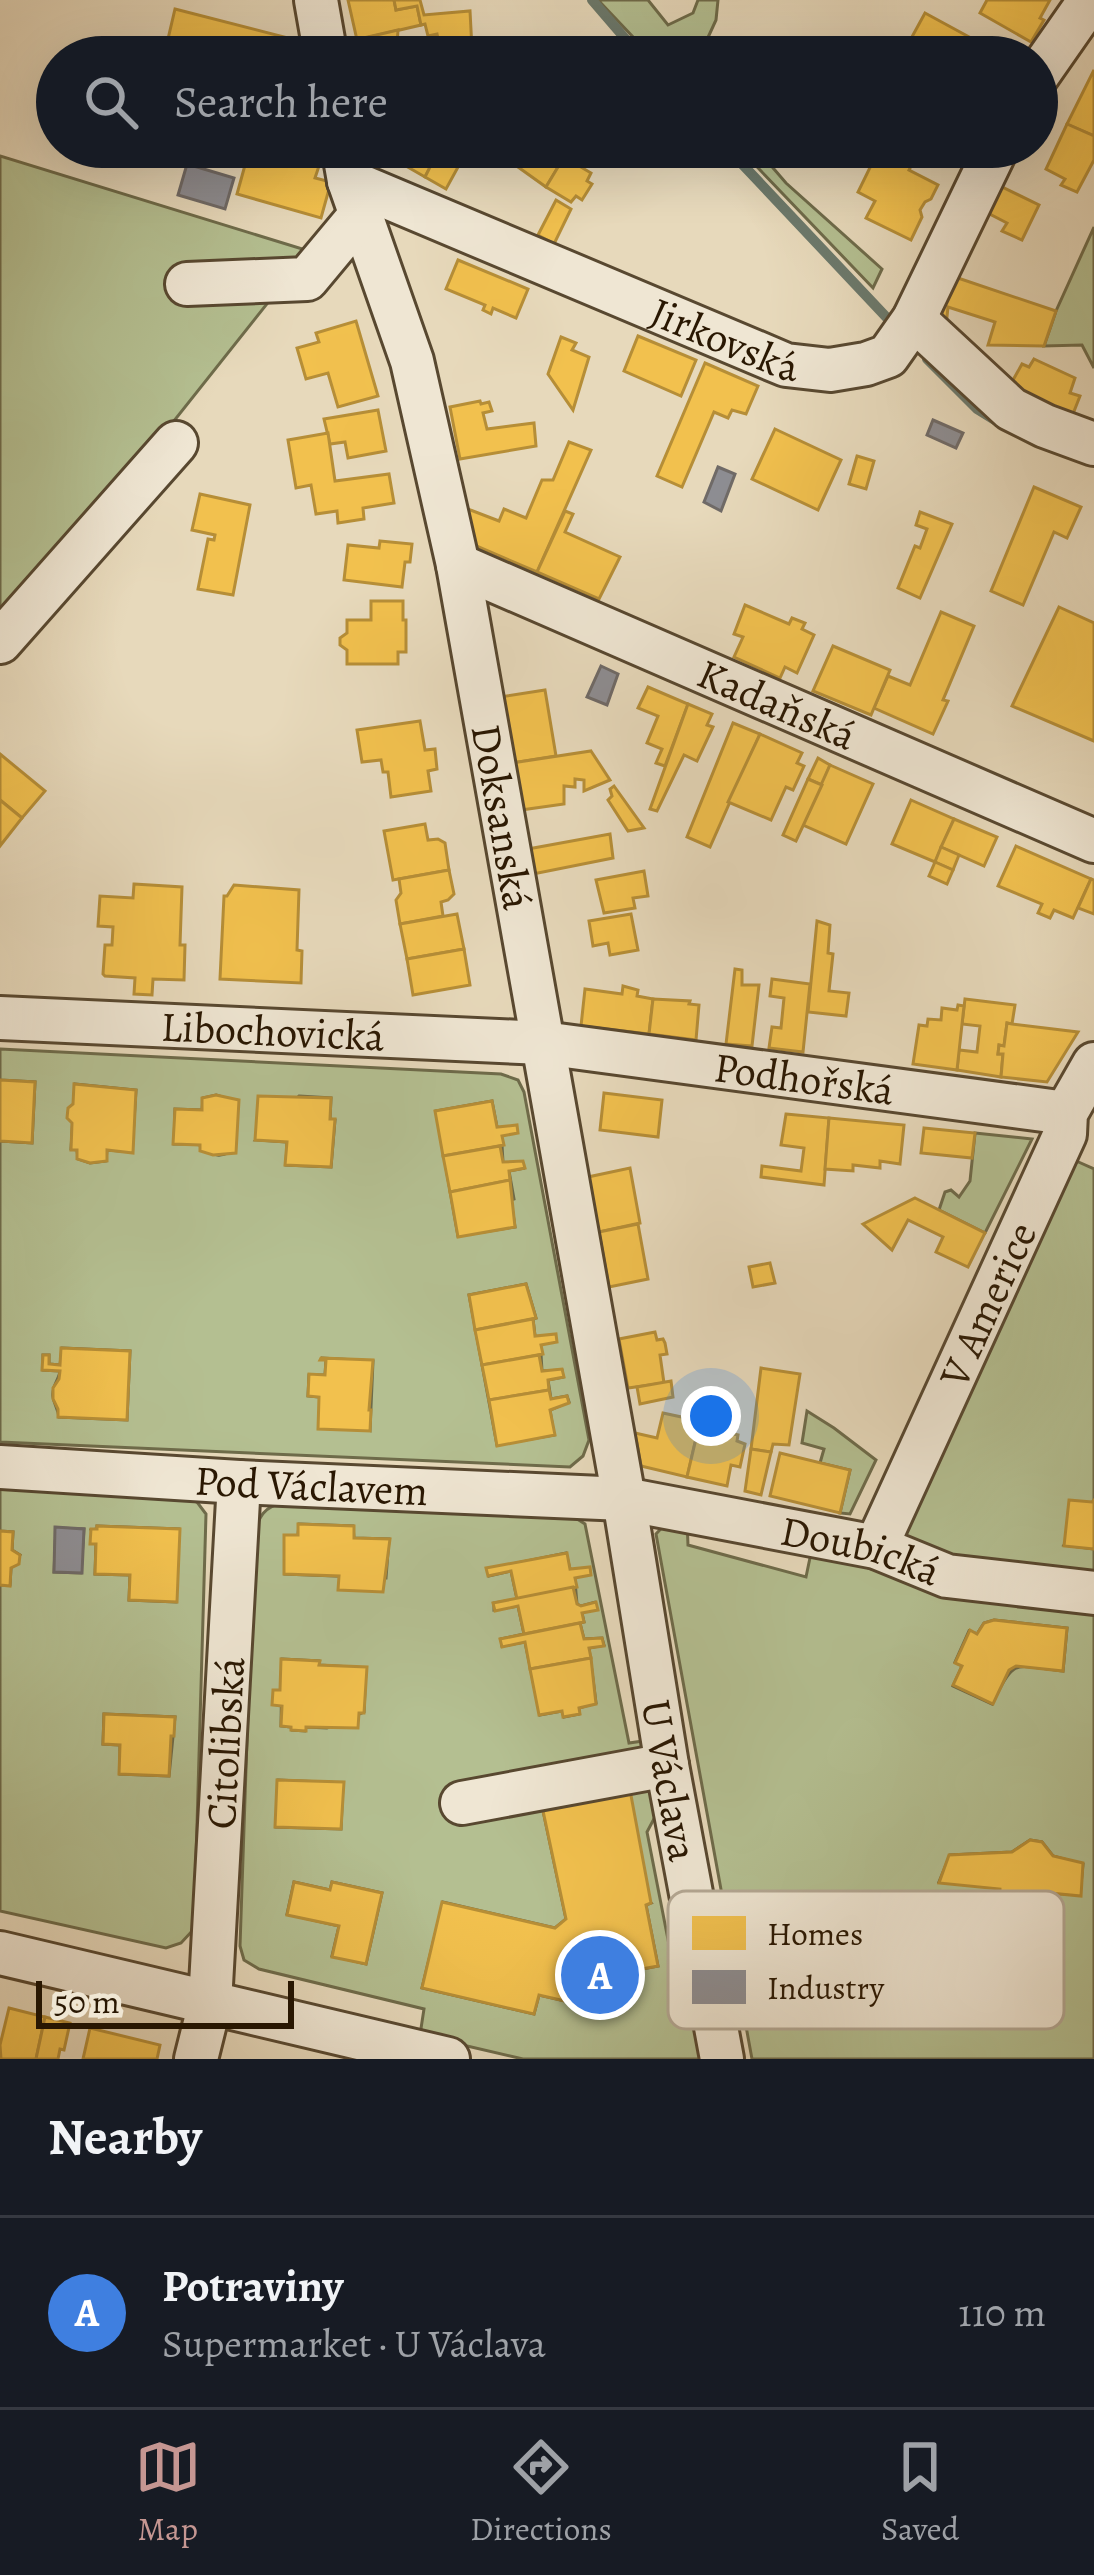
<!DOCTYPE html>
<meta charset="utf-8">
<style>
:root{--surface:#171b24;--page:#242831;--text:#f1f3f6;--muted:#9ea1a6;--line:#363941;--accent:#c59692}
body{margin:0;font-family:Alegreya,serif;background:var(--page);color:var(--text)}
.scale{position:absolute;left:36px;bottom:30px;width:258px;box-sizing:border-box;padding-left:12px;border:6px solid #291702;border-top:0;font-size:33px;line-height:42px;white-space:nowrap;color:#291702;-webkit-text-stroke:9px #efe6d3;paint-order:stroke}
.you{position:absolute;left:711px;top:1416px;width:42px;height:42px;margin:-30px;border:9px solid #fff;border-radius:50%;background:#1a73e8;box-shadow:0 0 0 18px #1a73e833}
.badge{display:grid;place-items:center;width:78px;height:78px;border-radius:50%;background:var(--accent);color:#fff;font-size:39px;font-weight:700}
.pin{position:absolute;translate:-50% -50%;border:6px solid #fff;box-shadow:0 3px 12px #0006}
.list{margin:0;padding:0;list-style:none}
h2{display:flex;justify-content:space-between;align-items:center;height:156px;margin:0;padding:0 48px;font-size:51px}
h2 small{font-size:39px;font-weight:400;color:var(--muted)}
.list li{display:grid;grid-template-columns:78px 1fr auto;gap:36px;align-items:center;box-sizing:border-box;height:192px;padding:0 48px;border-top:3px solid var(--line)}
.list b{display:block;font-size:45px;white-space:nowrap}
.list p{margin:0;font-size:39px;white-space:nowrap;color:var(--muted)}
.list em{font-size:39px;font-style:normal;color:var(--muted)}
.icon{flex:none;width:66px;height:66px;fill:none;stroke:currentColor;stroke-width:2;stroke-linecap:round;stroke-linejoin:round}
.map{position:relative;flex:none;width:1094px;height:2059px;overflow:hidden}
.search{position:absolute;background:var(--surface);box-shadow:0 12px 48px #0002;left:36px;right:36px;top:36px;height:132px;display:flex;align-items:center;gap:30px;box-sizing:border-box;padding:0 42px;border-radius:66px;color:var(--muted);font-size:45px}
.sheet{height:348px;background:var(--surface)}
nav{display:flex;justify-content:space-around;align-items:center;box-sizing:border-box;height:168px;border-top:3px solid var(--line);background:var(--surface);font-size:33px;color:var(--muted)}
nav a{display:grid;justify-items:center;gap:6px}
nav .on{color:var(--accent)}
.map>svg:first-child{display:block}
.green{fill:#b4bf91;stroke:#6e6b4a;stroke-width:3;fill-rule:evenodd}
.homes{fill:#f2c14e;stroke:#b68e37;stroke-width:3}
.industry{fill:#8d8d92;stroke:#6f6a67;stroke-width:3}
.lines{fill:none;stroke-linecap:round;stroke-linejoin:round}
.stream{stroke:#6b796c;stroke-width:10}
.minor-casing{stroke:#584830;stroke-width:48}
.minor{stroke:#efe6d3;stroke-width:42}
.labels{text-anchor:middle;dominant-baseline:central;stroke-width:12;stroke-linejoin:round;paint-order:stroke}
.street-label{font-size:42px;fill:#291702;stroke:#efe6d3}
.key{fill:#efe6d3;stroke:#b4a894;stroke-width:3}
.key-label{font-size:33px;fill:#291702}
</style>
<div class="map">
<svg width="1094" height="2059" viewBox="0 0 1094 2059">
<rect width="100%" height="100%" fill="#e7d9bb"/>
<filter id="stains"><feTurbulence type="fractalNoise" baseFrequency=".00167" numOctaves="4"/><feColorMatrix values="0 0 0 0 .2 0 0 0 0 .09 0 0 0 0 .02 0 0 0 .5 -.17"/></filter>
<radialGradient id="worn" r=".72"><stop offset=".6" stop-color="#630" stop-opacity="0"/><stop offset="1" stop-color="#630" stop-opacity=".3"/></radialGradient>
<g class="green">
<polygon points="598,0 648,0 668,25 693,13 698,0 718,0 716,20 699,57 652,57"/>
<polygon points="738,147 755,147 786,183 882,269 873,288"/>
<polygon points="0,156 309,251 11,626 0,632"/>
<polygon points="1094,227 1094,368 1082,345 1044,346 1056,311"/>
<path d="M0,1049L501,1074L518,1080L524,1092L589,1440L583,1456L570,1467L0,1442V1141L32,1143L35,1082L0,1080ZM75,1084L136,1090L132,1152L107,1150L106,1161L90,1163L78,1159L77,1150L71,1149ZM216,1095L232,1100L230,1152C214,1160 213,1151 200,1145C193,1143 181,1144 174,1144L175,1109L202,1110L203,1098ZM299,1096L331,1098L330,1119L335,1120L331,1167L286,1165L287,1142L256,1140ZM492,1101L497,1127L501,1128L503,1162L525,1168L509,1171L514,1199L511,1200L515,1227L458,1236L436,1111ZM526,1284L536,1318L533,1319L535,1336L540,1337L542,1371L562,1370L563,1377L548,1380L551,1399L567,1396L569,1402L550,1410L554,1435L497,1445L469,1295ZM62,1348L130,1351L127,1420L59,1417C58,1409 54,1404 53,1397C51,1387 59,1380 60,1371L43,1370V1355H49V1364L60,1365ZM321,1358L373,1361L370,1430L319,1397L308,1396L309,1375H325L326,1360Z"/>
<polygon points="975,1133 1032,1139 985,1233 939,1210 945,1192 951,1190 959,1197 970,1181"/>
<polygon points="1074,1160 1094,1169 1094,1500 1064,1545 1094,1549 1094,1577 969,1563 899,1537"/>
<polygon points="807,1411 834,1428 876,1460 850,1514 840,1513 850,1470 820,1463 824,1449 802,1443"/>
<path d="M0,1489L182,1497L197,1502L206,1514L194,1929L181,1943L166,1948L0,1911V1585H10L11,1568L20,1555L12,1550L13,1532L0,1531ZM97,1526L179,1529L176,1602L129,1600L130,1575L95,1574L96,1544L91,1530L97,1529ZM56,1528L84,1529L81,1573L54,1572ZM104,1714L175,1717L169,1776L120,1774V1745L103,1744Z"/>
<path d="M282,1503L574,1517L585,1524L629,1743L643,1741L656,1815L647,1832L680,2001L692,2010L702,2059H523L420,2035L424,2009L259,1969L244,1960L240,1946L254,1532C260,1516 264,1507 282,1503ZM299,1524L353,1526L354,1538L389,1539L386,1578L285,1574L286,1539L298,1535ZM566,1553L570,1569L574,1570L577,1604L581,1606L596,1602L582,1613L584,1622L580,1623L584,1639L602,1638L604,1645L589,1648L596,1703L579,1708V1714L564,1717L562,1711L540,1715L525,1642L502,1646L501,1639L524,1634L518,1606L494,1610V1603L517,1599L511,1571L489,1576L487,1569ZM282,1659L319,1661V1665L366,1668L364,1712L327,1728L306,1727L305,1731L292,1730L291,1727L281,1726ZM278,1780L343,1783L341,1829L276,1827ZM542,1806L651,1903L646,1905L658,1966L642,1969L600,2009L539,1995L534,2014L422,1988L443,1902L555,1928L566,1919ZM294,1882L330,1890L332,1882L382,1893L366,1964L332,1956L339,1926L287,1914Z"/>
<path d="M673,1516L687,1520L688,1545L806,1577L811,1553L853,1562L944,1592L1094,1612V2059H752L656,1534ZM994,1620L1067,1628L1063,1671C1012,1666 1016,1656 992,1704L953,1686L962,1666L955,1662L969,1631L977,1634L984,1623ZM1030,1840L1042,1842L1053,1856L1083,1864L1080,1895L1049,1893L1039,2007L999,2003L1002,1962L1000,1888L939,1882L950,1855L1012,1852Z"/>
</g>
<g class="homes">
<polygon points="348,0 394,0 396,10 417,6 421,25 357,40"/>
<polygon points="394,0 420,0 424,15 470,11 472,49 440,48 437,34 428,36 425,24 421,25 417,6 396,10"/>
<polygon points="987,0 1050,0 1040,18 1044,20 1031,42 980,13"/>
<polygon points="175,9 296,40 292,57 235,57 168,39"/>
<polygon points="925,13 1006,57 952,57 935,48 930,57 901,57"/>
<polygon points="398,30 397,45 384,43 383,57 354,57 355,40"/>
<polygon points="1094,70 1094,136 1067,124"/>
<polygon points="1067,124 1094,136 1094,160 1077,192 1061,185 1065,179 1046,169"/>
<polygon points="250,147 273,147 271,152 319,166 315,178 331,182 321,218 237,194"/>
<polygon points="373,147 427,147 438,153 425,177"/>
<polygon points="440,147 469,147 446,189 425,177"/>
<polygon points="490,147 544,147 563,159 546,187"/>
<polygon points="880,147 908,147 918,152 909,170 938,185 931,199 925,202 920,210 922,217 911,240 866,218 875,201 858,192"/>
<polygon points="564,157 591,173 587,181 592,184 582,200 576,196 571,202 546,187"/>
<polygon points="994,183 1039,205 1022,240 1002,231 1007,223 982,210"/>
<polygon points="556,200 571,209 554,244 538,235"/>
<polygon points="458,260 528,289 516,318 493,308 491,314 483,310 485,305 446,289"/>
<polygon points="952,276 1056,311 1044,346 988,345 995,322 948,307 946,326 954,327 953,333 962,335 961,345 937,324"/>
<polygon points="356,321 378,396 338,407 328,373 306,379 297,348 319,342 316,333"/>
<polygon points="638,336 696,360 681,396 624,371"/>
<polygon points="561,337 576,343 572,350 589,357 573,410 548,374"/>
<polygon points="1034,359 1075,378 1070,393 1080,396 1071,419 1008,389 1022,364 1029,367"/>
<polygon points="705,363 758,386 746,414 732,410 728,418 714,412 682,487 657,476"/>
<polygon points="480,401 481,404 489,402 492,411 483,413 487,429 534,423 536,446 460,459 450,407"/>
<polygon points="378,410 386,451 348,458 345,442 330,444 324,419"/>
<polygon points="775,429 841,460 818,510 752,479"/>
<polygon points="328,433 335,481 389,474 394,503 363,508 364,519 338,523 337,511 316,514 311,485 296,488 288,440"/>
<polygon points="569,442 591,450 537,572 474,545 468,509 499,521 504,509 526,518 542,480 553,480"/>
<polygon points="857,456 874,461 866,489 849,484"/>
<polygon points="1034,487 1081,507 1067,538 1054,532 1023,605 991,591"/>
<polygon points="200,494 250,505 233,595 198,589 208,539 214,540 215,535 192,530"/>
<polygon points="565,511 573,514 565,532 620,557 599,599 537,572"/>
<polygon points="920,512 952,524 920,598 898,588 915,546 920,548 927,529 916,525"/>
<polygon points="380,541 412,544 410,562 405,562 402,587 344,580 348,545 379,548"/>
<polygon points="371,601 403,601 403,620 406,620 406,652 398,652 398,664 347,664 347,650 340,645 340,638 347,633 347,620 371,620"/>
<polygon points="745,605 789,624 792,618 805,623 802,629 814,635 797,673 785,667 780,678 734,657 743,637 734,634"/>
<polygon points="1059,607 1094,623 1094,741 1012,706"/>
<polygon points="941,612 974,626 943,700 948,701 933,734 874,708 888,676 910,685"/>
<polygon points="833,646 890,670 871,715 813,691"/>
<polygon points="648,687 688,704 665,766 656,763 662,749 647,743 658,716 638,708"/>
<polygon points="545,690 556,756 512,763 500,697"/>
<polygon points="688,704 712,714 707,725 713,727 697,761 684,755 657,811 650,809"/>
<polygon points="420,721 425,750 435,749 437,769 428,771 431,791 391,797 388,772 383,772 381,760 362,762 357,730"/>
<polygon points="733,723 760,734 710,847 687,837"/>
<polygon points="760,734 802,753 797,763 804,766 793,790 786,787 771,820 728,802"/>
<polygon points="591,751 610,780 584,791 584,780 575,779 575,787 564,786 564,804 521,810 512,763"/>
<polygon points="0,754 45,791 22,818 0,800"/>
<polygon points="818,758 830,765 822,785 808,779"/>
<polygon points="830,765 873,784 846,844 803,825"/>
<polygon points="808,779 822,785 796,841 783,835"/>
<polygon points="614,786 644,828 628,831 608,800 612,796 610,789"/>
<polygon points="0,800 22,818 0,846"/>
<polygon points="911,800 954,819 935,862 892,844"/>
<polygon points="954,819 997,837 984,866 941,847"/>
<polygon points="425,824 428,840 438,839 445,843 449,870 393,880 384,831"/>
<polygon points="610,834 613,858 533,874 528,849"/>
<polygon points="1016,846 1091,879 1073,918 1054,910 1050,918 1038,913 1042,904 998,886"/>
<polygon points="941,847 959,855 953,870 935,862"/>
<polygon points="935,862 953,870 947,884 929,876"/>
<polygon points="449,870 454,894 448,900 441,902 443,916 400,924 396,900 401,893 399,879"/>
<polygon points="644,871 648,896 633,898 635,908 604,913 596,880"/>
<polygon points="1091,879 1094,880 1094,914 1078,908"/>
<polygon points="134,884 182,887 180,945 185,945 184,980 153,979 152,995 134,994 135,978 105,976 103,974 105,945 112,945 113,927 98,926 100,896 133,898"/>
<polygon points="234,885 299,890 297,950 302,951 301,983 220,979 224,896 227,896"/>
<polygon points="457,914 464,949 407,959 400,924"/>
<polygon points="631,914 638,950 610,955 608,943 593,946 589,921"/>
<polygon points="817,921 830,925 828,953 833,954 829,991 849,993 846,1016 808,1012"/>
<polygon points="464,949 470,985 413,995 407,959"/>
<polygon points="735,969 742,970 742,985 759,985 752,1046 726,1044"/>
<polygon points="772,979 810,984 803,1052 769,1048 772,1027 781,1028 784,998 770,996"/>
<polygon points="623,986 638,990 637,996 653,999 649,1034 581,1026 585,989 622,994"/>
<polygon points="653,999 690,1001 689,1004 699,1005 696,1040 649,1034"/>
<polygon points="965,999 1015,1005 1012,1024 1007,1023 1004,1046 999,1045 998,1054 1003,1054 1001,1077 957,1070 959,1050 977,1052 980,1026 962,1024"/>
<polygon points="958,1005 964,1006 957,1070 913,1064 919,1025 927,1026 928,1019 941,1020 942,1008 957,1010"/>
<polygon points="1007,1023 1012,1024 1078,1032 1047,1082 1001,1077 1003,1054 998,1054 999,1045 1004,1046"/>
<polygon points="0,1080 35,1082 32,1143 0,1141"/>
<polygon points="74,1084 136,1090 133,1153 107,1150 107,1161 90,1163 77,1159 77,1150 71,1150 72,1123 67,1118 68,1108 73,1104"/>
<polygon points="604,1093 662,1100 658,1137 600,1130"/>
<polygon points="216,1095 239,1100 236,1153 213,1155 200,1151 200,1145 173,1144 175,1109 202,1110 202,1098"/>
<polygon points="258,1096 331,1098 330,1119 335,1119 331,1167 285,1165 287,1142 255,1140"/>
<polygon points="492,1101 497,1127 517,1125 518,1133 502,1136 504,1145 443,1156 435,1111"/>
<polygon points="786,1114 829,1118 824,1185 761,1177 762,1166 801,1171 804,1148 781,1145"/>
<polygon points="829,1118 904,1125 900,1164 880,1161 880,1168 853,1165 853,1171 825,1169"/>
<polygon points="924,1128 975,1133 972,1158 921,1153"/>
<polygon points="500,1146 503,1162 523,1161 525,1168 509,1171 510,1180 450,1192 443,1156"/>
<polygon points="630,1168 640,1223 599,1232 588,1177"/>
<polygon points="510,1180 515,1227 458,1237 450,1192"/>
<polygon points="915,1198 985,1233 968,1267 936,1252 943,1237 908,1220 892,1250 863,1224"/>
<polygon points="638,1224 648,1279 609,1287 599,1232"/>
<polygon points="770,1263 775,1283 753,1287 749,1267"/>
<polygon points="526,1284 536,1318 475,1330 469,1295"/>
<polygon points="533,1319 535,1336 556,1334 557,1342 541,1345 543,1354 482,1365 475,1330"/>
<polygon points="655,1332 657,1340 663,1339 665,1343 667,1354 660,1355 664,1383 628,1388 619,1339"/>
<polygon points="61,1348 130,1351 127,1420 58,1417 58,1409 53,1399 53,1388 59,1379 60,1371 42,1370 43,1355 49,1355 49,1364 60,1365"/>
<polygon points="539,1355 542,1371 562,1369 564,1377 548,1380 549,1390 489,1400 482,1365"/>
<polygon points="321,1358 373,1360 369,1410 371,1410 370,1431 318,1429 319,1397 308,1396 309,1374 325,1375 326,1360 320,1360"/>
<polygon points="761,1368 800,1374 789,1445 773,1444 771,1452 751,1449"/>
<polygon points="671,1381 673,1397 640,1404 637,1387"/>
<polygon points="549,1390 551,1399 567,1396 569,1403 550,1410 555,1435 497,1446 489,1400"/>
<polygon points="663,1413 700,1421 687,1477 641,1466 635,1433 657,1438"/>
<polygon points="699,1426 738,1435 737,1441 745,1444 740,1467 731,1465 727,1486 687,1477"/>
<polygon points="751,1449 771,1452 761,1495 745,1491"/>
<polygon points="780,1453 850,1470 840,1513 770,1496"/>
<polygon points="1069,1500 1092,1502 1094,1500 1094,1549 1064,1546"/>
<polygon points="298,1524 354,1526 354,1538 390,1539 383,1592 338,1590 339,1576 284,1574 284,1535 298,1535"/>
<polygon points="97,1526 180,1529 177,1602 129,1600 130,1575 95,1574 96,1544 90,1544 91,1529 97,1529"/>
<polygon points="0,1531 13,1532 12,1550 20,1555 19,1564 11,1568 10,1586 0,1585"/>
<polygon points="567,1553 570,1569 590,1567 591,1575 575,1578 577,1587 517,1599 511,1571 488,1576 486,1568"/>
<polygon points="573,1587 577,1604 581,1606 596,1602 598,1610 582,1613 584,1622 524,1634 518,1606 495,1611 493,1603"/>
<polygon points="994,1620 1067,1628 1063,1671 1016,1666 1009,1670 993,1704 953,1685 962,1666 955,1663 970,1630 977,1634 984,1623"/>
<polygon points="580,1623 584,1639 602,1638 604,1646 589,1648 591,1658 530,1669 525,1642 502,1647 500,1639"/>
<polygon points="591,1658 596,1704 579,1708 580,1714 563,1717 562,1711 539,1715 530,1669"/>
<polygon points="281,1659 320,1661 319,1665 367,1667 364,1713 359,1713 358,1728 306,1727 306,1731 291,1730 291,1727 281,1726 282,1706 272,1705 273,1690 280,1690"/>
<polygon points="104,1714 175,1717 174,1736 171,1736 169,1776 119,1774 120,1745 103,1744"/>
<polygon points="277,1780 344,1782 341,1829 275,1827"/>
<polygon points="630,1790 651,1903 646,1905 658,1966 642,1969 600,2009 539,1995 534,2014 422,1988 442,1902 555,1928 566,1919 542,1806"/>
<polygon points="1030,1840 1042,1842 1053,1856 1083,1863 1081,1896 1049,1893 1039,2007 999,2004 1002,1962 1000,1889 939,1883 949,1855 1012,1852"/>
<polygon points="294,1882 330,1890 332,1882 382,1893 366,1964 332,1957 339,1926 287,1915"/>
<polygon points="9,2008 45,2017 36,2059 1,2059 0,2045"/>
<polygon points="45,2017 70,2023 64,2050 60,2049 58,2059 36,2059"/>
<polygon points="90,2028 160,2045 157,2059 83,2059"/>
</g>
<g class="industry">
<polygon points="187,164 234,178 225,209 178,195"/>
<polygon points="933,420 963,433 956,448 927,435"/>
<polygon points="718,467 735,474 721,511 704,502"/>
<polygon points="601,666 618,674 607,705 587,697"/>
<polygon points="55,1527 84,1529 82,1573 54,1572"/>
</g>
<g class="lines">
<g class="stream">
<polyline points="592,0 641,57"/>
<polyline points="726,147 889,320"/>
<polyline points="927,359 977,409 998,422"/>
</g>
<g class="minor-casing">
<g id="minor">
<polyline points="316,0 326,57"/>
<polyline points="1037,76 1090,0"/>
<path id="s1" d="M343,147L349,181L412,361L458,565L624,1499L667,1765L722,2059"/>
<path id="s2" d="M349,181L786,365L830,370L866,364L888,356L914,319L997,147"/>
<polyline points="187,284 307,279 362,213"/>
<polyline points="914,319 1011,409 1045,426 1094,444"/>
<path id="s3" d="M458,565L1094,841"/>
<polyline points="0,642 176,443"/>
<path id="s4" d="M0,1018L543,1043L1066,1113"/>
<path id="s5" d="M0,1467L239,1482L624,1499L876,1547L947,1576L1094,1593"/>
<path id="s6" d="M876,1547L1065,1134L1066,1113L1094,1064"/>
<polyline points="462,1803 667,1765"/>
<polyline points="0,1953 448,2059"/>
<path id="s7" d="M196,2059L210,2003L239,1482"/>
</g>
</g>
<use href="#minor" class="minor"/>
</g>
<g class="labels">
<g class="street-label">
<text stroke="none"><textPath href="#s2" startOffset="408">Jirkovská</textPath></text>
<text stroke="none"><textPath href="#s3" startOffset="348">Kadaňská</textPath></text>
<text stroke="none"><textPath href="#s1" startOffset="690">Doksanská</textPath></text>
<text stroke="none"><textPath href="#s4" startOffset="273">Libochovická</textPath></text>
<text stroke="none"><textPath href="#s4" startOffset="807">Podhořská</textPath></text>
<text stroke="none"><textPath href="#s6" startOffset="267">V Americe</textPath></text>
<text stroke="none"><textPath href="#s5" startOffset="312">Pod Václavem</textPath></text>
<text stroke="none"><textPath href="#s5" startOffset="867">Doubická</textPath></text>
<text stroke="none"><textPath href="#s7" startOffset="318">Citolibská</textPath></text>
<text stroke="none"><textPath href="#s1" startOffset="1668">U Václava</textPath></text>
</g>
</g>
<rect x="668" y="1891" width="396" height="138" rx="18" class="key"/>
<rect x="692" y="1916" width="54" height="34" fill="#f2c14e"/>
<rect x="692" y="1970" width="54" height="34" fill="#8d8d92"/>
<g class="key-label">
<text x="767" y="1945">Homes</text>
<text x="767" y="1999">Industry</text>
</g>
<rect width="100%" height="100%" filter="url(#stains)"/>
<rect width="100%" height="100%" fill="url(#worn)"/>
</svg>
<div class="scale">50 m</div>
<div class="you"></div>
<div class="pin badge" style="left:600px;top:1975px;background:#3f7fe0">A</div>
<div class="search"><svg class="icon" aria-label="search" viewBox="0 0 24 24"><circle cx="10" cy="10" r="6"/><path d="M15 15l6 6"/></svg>Search here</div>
</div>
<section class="sheet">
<h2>Nearby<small></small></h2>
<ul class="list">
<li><span class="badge" style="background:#3f7fe0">A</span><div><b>Potraviny</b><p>Supermarket · U Václava</p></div><em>110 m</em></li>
</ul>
</section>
<nav>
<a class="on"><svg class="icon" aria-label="map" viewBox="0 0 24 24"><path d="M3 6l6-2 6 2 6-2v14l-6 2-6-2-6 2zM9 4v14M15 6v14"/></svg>Map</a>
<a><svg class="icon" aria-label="directions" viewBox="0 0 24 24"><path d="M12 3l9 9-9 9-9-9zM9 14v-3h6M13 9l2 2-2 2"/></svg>Directions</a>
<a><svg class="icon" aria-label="saved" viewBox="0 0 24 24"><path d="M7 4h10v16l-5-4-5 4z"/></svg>Saved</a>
</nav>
